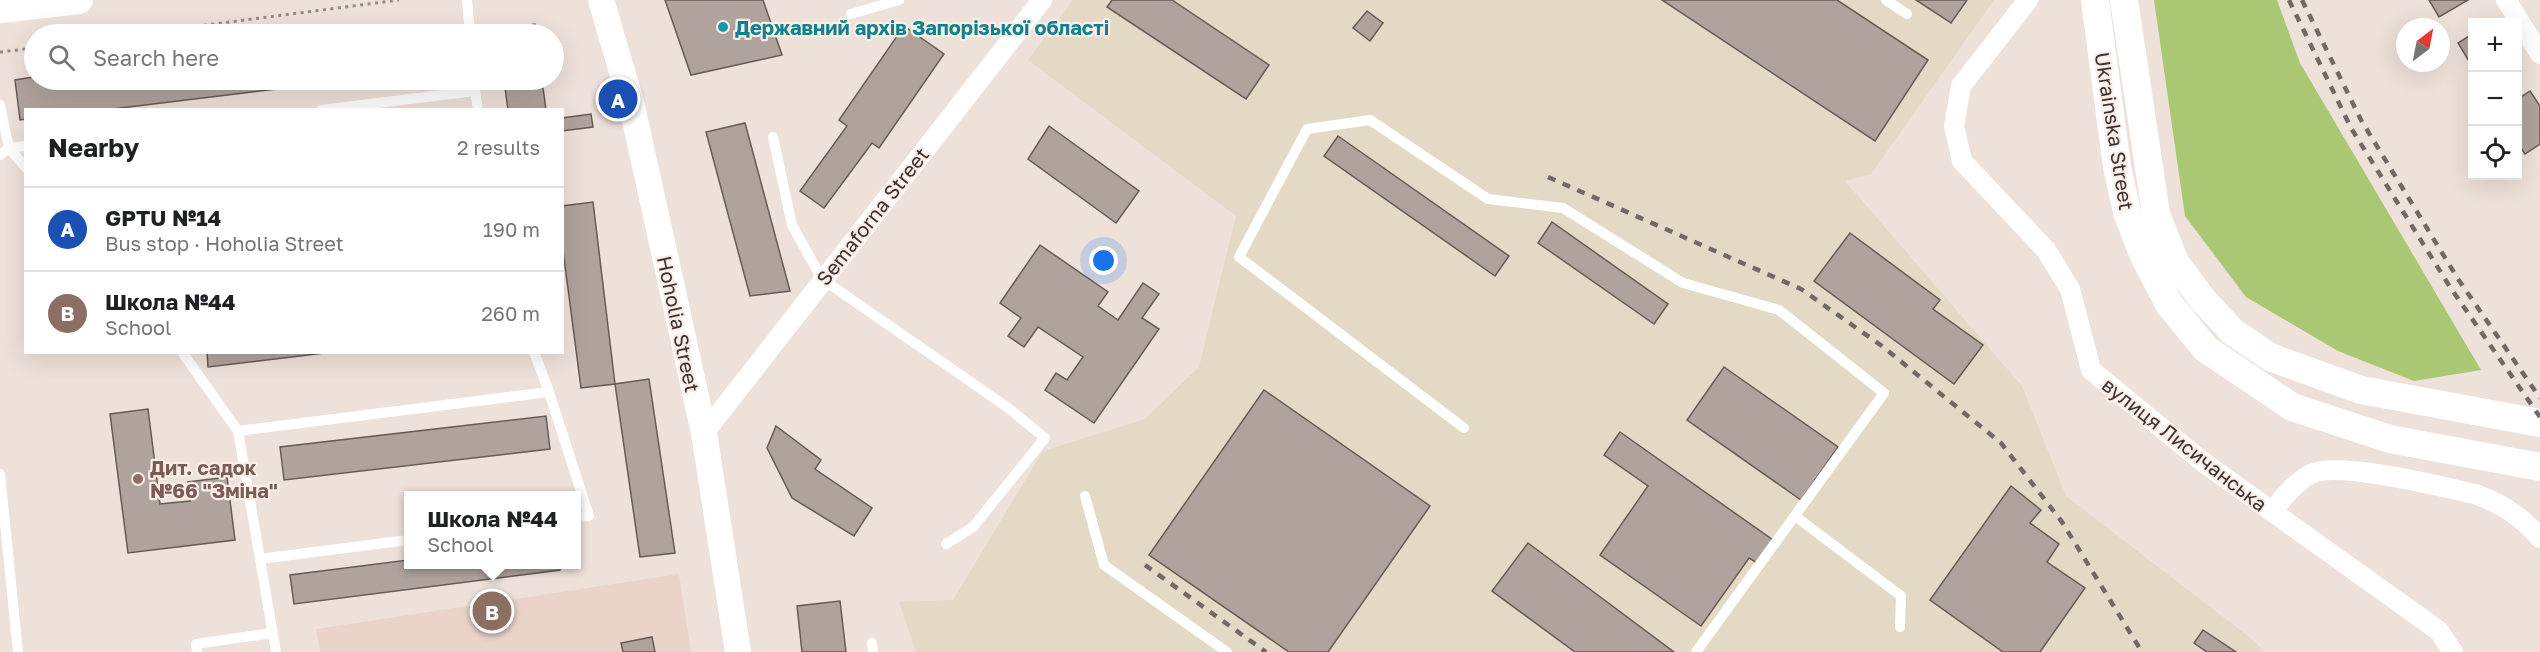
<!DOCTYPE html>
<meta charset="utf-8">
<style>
:root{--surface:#fff;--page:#f2f2f2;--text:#202124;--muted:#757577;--line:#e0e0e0;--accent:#ea580c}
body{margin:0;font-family:"Golos Text",sans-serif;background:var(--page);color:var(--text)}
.controls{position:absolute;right:18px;top:18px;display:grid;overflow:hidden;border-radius:0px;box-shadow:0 6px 24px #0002}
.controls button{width:54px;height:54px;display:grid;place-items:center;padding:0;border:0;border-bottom:2px solid var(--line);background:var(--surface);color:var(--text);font:30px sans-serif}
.compass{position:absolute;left:2396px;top:18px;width:54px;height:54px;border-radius:50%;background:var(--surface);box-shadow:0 6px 24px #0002;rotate:32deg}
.you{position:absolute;left:1104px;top:261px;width:21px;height:21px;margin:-15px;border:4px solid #fff;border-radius:50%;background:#1a73e8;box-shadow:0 0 0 9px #1a73e833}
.badge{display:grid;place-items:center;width:39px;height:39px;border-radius:50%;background:var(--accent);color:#fff;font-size:20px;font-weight:700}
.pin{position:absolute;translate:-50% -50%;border:3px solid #fff;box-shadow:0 2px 6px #0006}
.popup{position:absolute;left:404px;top:491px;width:177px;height:78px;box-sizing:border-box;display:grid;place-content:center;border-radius:0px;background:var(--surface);filter:drop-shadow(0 2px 4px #0005);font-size:20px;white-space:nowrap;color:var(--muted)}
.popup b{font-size:22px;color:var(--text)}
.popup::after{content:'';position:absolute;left:50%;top:100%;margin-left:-12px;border:12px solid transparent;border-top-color:var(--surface)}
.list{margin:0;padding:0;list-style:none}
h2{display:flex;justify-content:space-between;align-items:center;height:78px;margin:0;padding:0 24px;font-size:26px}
h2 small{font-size:20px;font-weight:400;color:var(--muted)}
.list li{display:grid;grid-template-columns:39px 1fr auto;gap:18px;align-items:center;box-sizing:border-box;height:84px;padding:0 24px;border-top:2px solid var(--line)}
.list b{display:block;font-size:22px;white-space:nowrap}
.list p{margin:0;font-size:20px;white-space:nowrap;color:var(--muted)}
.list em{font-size:20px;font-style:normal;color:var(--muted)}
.icon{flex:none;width:33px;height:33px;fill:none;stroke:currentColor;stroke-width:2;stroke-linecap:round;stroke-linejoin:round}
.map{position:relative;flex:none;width:2540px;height:652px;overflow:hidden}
.search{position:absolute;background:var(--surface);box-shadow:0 6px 24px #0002;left:24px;top:24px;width:540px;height:66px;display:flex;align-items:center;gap:15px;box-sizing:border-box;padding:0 21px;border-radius:33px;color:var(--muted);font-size:22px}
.panel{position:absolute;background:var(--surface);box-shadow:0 6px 24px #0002;left:24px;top:108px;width:540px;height:246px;border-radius:0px}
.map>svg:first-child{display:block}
.built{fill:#ead4ca}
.industrial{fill:#e3d9c4}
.green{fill:#aac773}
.building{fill:#b0a39d;stroke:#675b56;stroke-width:1.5}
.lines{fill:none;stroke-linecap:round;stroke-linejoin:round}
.path{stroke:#958b86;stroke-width:3;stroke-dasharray:3 4.5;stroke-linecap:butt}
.service{stroke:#fff;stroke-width:10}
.minor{stroke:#fff;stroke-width:20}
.tertiary{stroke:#fff;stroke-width:26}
.secondary{stroke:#fff;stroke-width:28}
.rail{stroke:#716965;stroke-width:4.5;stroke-dasharray:8 8;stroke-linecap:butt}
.culture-dot{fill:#0f9aa8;stroke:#fceee7;stroke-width:2}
.education-dot{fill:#8d6e63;stroke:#fceee7;stroke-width:2}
.labels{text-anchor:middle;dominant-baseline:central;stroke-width:4.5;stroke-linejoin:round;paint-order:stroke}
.culture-label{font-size:20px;font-weight:bold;fill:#0d838f;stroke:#fceee7;text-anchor:start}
.street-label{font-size:20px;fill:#383230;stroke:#fceee7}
.education-label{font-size:20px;font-weight:bold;fill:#785e54;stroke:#fceee7;text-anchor:start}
</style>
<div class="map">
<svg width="2540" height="652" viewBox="0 0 2540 652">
<rect width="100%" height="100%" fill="#eee1da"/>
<polygon class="built" points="679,574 691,652 320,652 316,629"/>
<polygon class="industrial" points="1073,0 1994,0 1871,174 1845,181 2022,386 2066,496 2253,640 2265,652 916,652 899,602 953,600 1043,451 1145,419 1199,367 1236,216 1028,60"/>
<polygon class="green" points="2154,0 2277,0 2300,63 2481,370 2414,381 2338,351 2246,297 2185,216"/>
<g class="building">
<polygon points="665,0 763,0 782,55 691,75"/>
<polygon points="1112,0 1172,0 1269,65 1246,99 1107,7"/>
<polygon points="1662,0 1837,0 1928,60 1875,141"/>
<polygon points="1916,0 1967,0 1951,23"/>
<polygon points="2429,0 2468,0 2439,17"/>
<polygon points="1367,11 1383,23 1370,41 1353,28"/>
<polygon points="535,24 536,34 499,34 498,29"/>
<polygon points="904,26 944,54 879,148 872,143 824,208 800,191 847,126 839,120"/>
<polygon points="445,28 446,34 389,34"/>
<polygon points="2472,34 2472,66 2458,43"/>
<polygon points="34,77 34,80 352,80 104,110 26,110 26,119 20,120 15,80"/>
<polygon points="504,80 542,80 546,110 508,110"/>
<polygon points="2530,91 2540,106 2540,144 2525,154 2518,144 2518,99"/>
<polygon points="591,114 593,127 562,131 562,118"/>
<polygon points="745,123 790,291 750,296 706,132"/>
<polygon points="1049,126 1139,191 1116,223 1028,159"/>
<polygon points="1338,136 1509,256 1495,276 1324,156"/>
<polygon points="593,202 615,384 581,388 562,243 562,206"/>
<polygon points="1552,222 1668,304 1654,324 1538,243"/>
<polygon points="1850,233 1940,300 1933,309 1983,345 1954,384 1814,281"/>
<polygon points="1040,245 1108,292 1098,306 1118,320 1143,283 1159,294 1142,318 1159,329 1094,423 1045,390 1056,373 1067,380 1083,357 1038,327 1024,347 1008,336 1021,318 1000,303"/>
<polygon points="207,352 333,352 208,367"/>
<polygon points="1724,367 1838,447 1801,500 1687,420"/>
<polygon points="649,379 675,553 640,557 615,384"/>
<polygon points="1264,390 1430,506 1328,652 1289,652 1149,555"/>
<polygon points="148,409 160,504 190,501 188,482 227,477 235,540 128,553 110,414"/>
<polygon points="546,416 550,449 284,480 280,447"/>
<polygon points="776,426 821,460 815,469 872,508 854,536 792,498 767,448"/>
<polygon points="1620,432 1773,540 1757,563 1749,558 1701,626 1600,555 1648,486 1604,455"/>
<polygon points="2011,486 2041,510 2030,523 2059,544 2047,562 2085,588 2040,652 2003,652 1930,600"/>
<polygon points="1528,543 1674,652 1575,652 1492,591"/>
<polygon points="408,560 408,564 559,564 560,570 294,604 290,575"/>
<polygon points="840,601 846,652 802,652 797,606"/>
<polygon points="2203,630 2236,652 2207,652 2194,643"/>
<polygon points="652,637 655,652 623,652 621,643"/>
</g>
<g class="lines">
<g class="path">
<polyline points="137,34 399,0"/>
<polyline points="0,52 34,48"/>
</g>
<g class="service">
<polyline points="467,0 470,34"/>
<polyline points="1886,0 1907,14"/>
<polyline points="851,14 899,0"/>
<polyline points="475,91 478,110"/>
<polyline points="0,105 9,148 26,146"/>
<polyline points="321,110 475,91 474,80"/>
<polyline points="773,137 792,225 822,279 1007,407 1045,438 973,527 946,544"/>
<polyline points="0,155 9,148 26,168"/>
<polyline points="182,352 238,431 549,392 534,352"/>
<polyline points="549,392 589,516 576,517"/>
<polyline points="1464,428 1239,257 1307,129 1370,120 1488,199 1563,208 1683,283 1779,310 1884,393 1696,652"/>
<polyline points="238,431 260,559 408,540"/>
<polyline points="0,474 18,652"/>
<polyline points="1085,496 1104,565 1227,652"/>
<polyline points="1795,516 1901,596 1900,627"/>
<polyline points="260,559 276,652"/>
<polyline points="872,643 873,652"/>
<polyline points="197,652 196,644 272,633"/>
</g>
<g class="minor">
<polyline points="2028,0 1961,86 1954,126 1962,161 2046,250 2070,289 2091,370 2203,462 2439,631 2453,652"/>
<polyline points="2506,0 2540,54"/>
<polyline points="704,433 1042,0"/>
<path d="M2272,512C2283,498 2294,483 2311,474C2336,460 2443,487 2475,494C2502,504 2521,516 2540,538"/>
</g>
<polyline class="tertiary" points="601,0 631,102 704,433 738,652"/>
<g class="secondary">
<polyline points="2095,0 2117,167 2127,212 2143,254 2169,304 2206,349 2292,407 2390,439 2540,467"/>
<polyline points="2124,0 2156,214 2175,262 2203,300 2233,332 2270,357 2361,390 2540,423"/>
<polyline points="0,9 79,0"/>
</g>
<g class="rail">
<polyline points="2289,0 2351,128 2450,287 2540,417"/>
<polyline points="2302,0 2361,120 2458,279 2540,398"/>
<polyline points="1548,177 1801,289 1882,346 2001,443 2062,522 2142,652"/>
<polyline points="1145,565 1266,652"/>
</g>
</g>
<circle class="culture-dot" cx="723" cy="27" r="6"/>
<circle class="education-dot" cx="138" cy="479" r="6"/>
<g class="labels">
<g class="culture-label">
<text x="735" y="27">Державний архів Запорізької області</text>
</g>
<g class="street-label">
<text transform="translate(2115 131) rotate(81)">Ukrainska Street</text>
<text transform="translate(872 216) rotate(-52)">Semaforna Street</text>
<text transform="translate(679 324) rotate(78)">Hoholia Street</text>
<text transform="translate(2185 444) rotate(38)">вулиця Лисичанська</text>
</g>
<g class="education-label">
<text x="150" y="467">Дит. садок<tspan x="150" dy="23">№66 "Зміна"</tspan></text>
</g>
</g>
</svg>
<div class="controls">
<button>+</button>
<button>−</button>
<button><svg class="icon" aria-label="locate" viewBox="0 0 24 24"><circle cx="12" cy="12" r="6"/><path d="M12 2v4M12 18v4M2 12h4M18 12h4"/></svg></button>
</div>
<svg class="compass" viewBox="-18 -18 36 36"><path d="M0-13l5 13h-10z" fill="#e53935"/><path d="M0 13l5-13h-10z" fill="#757577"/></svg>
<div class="you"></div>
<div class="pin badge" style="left:618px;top:99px;background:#1a4fb4">A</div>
<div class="pin badge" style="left:492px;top:611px;background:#8d6e63">B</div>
<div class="popup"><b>Школа №44</b>School</div>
<div class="search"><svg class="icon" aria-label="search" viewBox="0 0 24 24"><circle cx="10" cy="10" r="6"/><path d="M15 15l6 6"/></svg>Search here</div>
<section class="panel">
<h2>Nearby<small>2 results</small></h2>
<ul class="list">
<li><span class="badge" style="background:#1a4fb4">A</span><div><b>GPTU №14</b><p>Bus stop · Hoholia Street</p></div><em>190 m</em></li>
<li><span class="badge" style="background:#8d6e63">B</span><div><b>Школа №44</b><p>School</p></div><em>260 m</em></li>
</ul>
</section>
</div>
